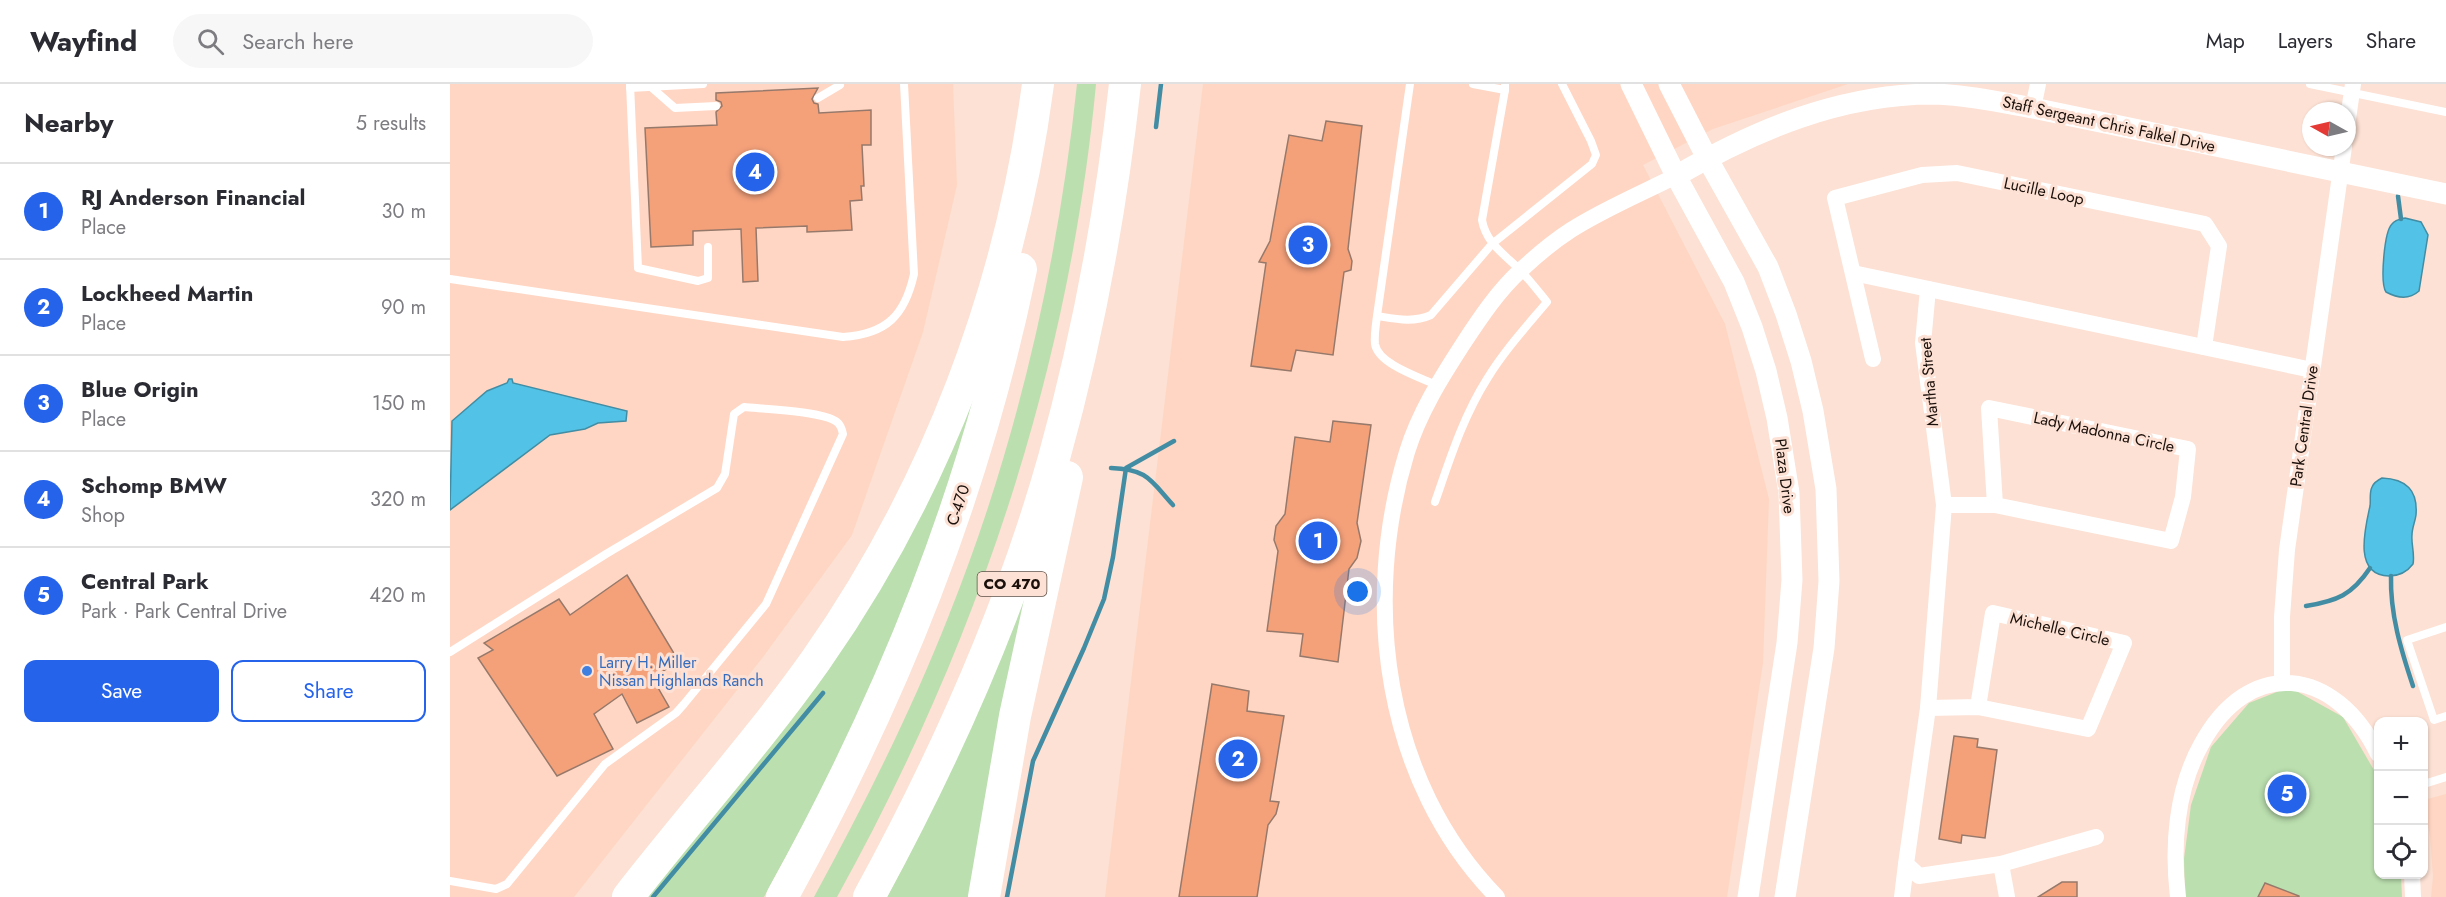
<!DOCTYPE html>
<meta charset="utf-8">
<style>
:root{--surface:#fff;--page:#f7f7f7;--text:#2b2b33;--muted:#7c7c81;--line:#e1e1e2;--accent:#2563eb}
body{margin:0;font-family:Jost,sans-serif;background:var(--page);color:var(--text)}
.controls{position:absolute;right:18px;bottom:18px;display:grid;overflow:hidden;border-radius:12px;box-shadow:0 2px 4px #0004}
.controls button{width:54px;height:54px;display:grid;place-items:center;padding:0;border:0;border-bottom:2px solid var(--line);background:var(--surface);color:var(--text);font:30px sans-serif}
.compass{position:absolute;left:1852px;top:18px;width:54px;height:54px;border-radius:50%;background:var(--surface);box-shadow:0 2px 4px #0004;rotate:278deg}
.you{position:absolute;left:908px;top:508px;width:21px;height:21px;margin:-15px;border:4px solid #fff;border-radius:50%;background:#1a73e8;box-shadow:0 0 0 9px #1a73e833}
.badge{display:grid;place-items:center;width:39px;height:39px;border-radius:50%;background:var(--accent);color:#fff;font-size:20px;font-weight:700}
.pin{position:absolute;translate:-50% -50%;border:3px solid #fff;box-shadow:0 2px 6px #0006}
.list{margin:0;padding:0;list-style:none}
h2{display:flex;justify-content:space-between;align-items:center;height:78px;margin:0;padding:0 24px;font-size:26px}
h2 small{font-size:20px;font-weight:400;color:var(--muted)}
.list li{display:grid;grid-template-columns:39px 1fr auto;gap:18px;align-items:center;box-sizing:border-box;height:96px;padding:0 24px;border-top:2px solid var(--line)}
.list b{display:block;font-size:22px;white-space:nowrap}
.list p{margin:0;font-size:20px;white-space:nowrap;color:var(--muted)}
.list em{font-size:20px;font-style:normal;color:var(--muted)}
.actions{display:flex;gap:12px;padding:18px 24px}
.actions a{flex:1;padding:14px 0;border:2px solid var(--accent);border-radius:12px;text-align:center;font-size:21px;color:var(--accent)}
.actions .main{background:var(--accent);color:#fff}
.icon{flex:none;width:33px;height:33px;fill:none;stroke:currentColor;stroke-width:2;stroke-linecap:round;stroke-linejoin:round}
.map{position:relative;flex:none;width:1996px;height:813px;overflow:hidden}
header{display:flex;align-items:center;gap:36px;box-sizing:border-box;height:84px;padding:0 30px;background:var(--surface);border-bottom:2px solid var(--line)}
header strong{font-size:28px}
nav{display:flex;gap:33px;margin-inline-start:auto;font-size:21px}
.search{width:420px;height:54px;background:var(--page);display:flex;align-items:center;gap:15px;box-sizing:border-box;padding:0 21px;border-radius:33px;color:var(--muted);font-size:22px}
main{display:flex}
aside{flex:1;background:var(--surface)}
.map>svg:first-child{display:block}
.built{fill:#ffd6c3}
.green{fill:#bbdfaf}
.water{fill:#52c3e6;stroke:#428da4;stroke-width:1.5}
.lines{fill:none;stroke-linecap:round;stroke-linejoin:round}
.stream{stroke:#428da4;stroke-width:4.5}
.building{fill:#f4a17a;stroke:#96796b;stroke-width:1.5}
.service{stroke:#fff;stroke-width:8}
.minor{stroke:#fff;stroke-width:16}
.tertiary{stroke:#fff;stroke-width:21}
.motorway{stroke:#fff;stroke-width:32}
.shop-dot{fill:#3f7fe0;stroke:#fce1d4;stroke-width:2}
.labels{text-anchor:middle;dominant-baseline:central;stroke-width:6;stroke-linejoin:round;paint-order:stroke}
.shield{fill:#fce1d4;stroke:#5e4f47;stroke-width:1.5}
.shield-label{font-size:15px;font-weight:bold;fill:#1b100b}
.street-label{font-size:16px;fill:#1b100b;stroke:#fce1d4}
.shop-label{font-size:16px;fill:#366cbe;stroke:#fce1d4;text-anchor:start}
</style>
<header>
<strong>Wayfind</strong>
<div class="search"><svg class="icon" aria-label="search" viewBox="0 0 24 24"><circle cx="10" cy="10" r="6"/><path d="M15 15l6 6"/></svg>Search here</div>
<nav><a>Map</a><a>Layers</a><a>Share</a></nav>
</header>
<main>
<aside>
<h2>Nearby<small>5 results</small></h2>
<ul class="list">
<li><span class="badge">1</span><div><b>RJ Anderson Financial</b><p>Place</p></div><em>30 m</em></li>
<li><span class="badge">2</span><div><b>Lockheed Martin</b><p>Place</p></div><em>90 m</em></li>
<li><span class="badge">3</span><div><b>Blue Origin</b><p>Place</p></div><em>150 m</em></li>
<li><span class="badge">4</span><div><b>Schomp BMW</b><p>Shop</p></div><em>320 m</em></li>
<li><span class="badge">5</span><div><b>Central Park</b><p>Park · Park Central Drive</p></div><em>420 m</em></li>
</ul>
<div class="actions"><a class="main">Save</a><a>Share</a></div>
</aside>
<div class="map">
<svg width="1996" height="813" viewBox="0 0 1996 813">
<rect width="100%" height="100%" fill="#fce1d4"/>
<g class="built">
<polygon points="0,0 503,0 507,101 473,248 402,451 313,573 124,813 0,813"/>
<polygon points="753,0 1398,0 1263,45 1193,81 1275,240 1319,415 1313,579 1277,813 655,813"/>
<polygon points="1996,710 1996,813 1981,813 1983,793 1980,752 1974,716"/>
</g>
<g class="green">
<path d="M627,0H646C619,287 527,561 387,813H364C414,721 461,628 499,531C567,361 608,180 627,0Z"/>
<path d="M528,302C495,419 454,533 403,643C376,701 344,757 314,813H192Z"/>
<path d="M578,503L523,813H437C491,712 538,610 578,503Z"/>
<polygon points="1839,603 1893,633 1928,693 1928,790 1951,791 1952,813 1735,813 1734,775 1741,721 1761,663 1799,619"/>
</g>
<g class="water">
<path d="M1955,134L1971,138L1978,151L1969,207C1959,216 1947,214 1936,208C1930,199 1934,148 1942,140C1945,136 1951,135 1955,134Z"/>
<polygon points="59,295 62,295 63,299 177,327 176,337 148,339 135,345 100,351 0,426 2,337 37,307 57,299"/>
<path d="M1932,394C1956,395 1968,406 1966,431C1965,438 1962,444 1962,451C1961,460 1965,470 1963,480C1957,488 1950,492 1939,492C1903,491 1915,445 1920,422C1921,416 1919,409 1922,403C1924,398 1928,396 1932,394Z"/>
</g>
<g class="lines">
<g class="stream">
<polyline points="706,43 711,0"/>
<polyline points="1948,112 1951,135"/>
<path d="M661,384C698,385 701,397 723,421"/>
<path d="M1941,492C1940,530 1951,566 1963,602"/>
<path d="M1856,522C1887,517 1902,511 1920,484"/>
<polyline points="203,813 373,609"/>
<polyline points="557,813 583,677 634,564 654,515 663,473 676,384 724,357"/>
</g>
</g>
<g class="building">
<polygon points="368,4 362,15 364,19 368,20 369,29 421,26 421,61 412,61 414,102 411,102 412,116 400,117 402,146 357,148 357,142 306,144 308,197 293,198 291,145 243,147 243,161 201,163 195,44 267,41 266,28 272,22 271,18 266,16 266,9"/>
<polygon points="876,37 912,42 898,165 902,177 901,186 894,188 883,271 846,266 841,287 801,282 816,179 809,178 820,157 839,51 872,57"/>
<polygon points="883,337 921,341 907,439 911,457 907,474 899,485 888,578 850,572 853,550 817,547 828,467 824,456 826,442 835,430 845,353 880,358"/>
<polygon points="177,491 228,576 203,595 219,623 187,639 172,610 144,630 163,665 107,692 28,574 43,566 34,559 109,515 120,531"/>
<polygon points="762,600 799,607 797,627 834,632 820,717 829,718 826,730 818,741 807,813 729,813"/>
<polygon points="1504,652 1528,655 1527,663 1547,666 1535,754 1512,751 1511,759 1489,755"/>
<polygon points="1612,798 1627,798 1627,813 1588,813"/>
<polygon points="1815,799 1849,812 1849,813 1808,813"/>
</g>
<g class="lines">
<g class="service">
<polyline points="180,0 188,184 248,197 258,194 258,163"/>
<path d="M960,0L927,232C946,235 963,239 981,231L1042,160L1142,80L1146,71L1141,57L1112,0"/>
<polyline points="1023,0 1055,6 1055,0"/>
<polyline points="1860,0 1996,28"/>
<polyline points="201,3 225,24 266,22"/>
<polyline points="180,4 253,0"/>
<polyline points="368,14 390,1"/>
<path d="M0,195L393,253C437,250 455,231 464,190L454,0"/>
<path d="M927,232C926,240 924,251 925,260C928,280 969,293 986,301"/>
<path d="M985,418C1000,375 1013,333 1037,295C1054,267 1076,243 1097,218C1088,207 1079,195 1069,185C1054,170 1036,159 1032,136L1055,6"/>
<polyline points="1996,543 1957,556 1984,636 1996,632"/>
<path d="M0,568L156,470L267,404L275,390L284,330L294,323C314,325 373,327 387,338C391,341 392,345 393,350L316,520L234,620L226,629L155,680L57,800L46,805L0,797"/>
<polyline points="1974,700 1996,693"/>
</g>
<g class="minor">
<polyline points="1583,24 1588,0"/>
<polyline points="1897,42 1903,0"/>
<polyline points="1403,189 1862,286"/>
<polyline points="1478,205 1473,259 1494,421 1478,624 1456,780 1469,792 1551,780 1557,813"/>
<polyline points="1423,275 1385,114 1472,91 1507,89 1755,140 1769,162 1754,263"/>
<polyline points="1494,421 1545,421 1721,457 1733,413 1738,365 1539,324 1545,421"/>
<polyline points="1832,598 1832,533 1837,466 1894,63"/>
<polyline points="1478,624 1528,623 1638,645 1674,559 1543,529 1528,623"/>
<polyline points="1551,780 1646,753"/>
<polyline points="1962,790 1963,813"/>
<path d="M1047,813C934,698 911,518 957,368C969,329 991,294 1013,260C1030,234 1048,207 1071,186C1086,172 1104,157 1121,146C1152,126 1192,109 1226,92"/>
<polyline points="1452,813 1456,780"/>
<path d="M1728,813C1722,763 1726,706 1751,661C1799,571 1886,583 1928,670"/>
</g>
<g class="tertiary">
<polyline points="1181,0 1226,92 1284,198 1302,243 1316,287 1327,334 1339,409 1342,496 1337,559 1298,813"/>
<polyline points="1219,0 1257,74 1318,183 1336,230 1351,277 1363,327 1376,405 1379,497 1374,564 1335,813"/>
<path d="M1226,92C1305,46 1390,10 1484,10C1517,11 1550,18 1583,24L1996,110"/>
</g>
<g class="motorway">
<path d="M178,813C240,733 308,658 366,576C486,405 561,207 588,0"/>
<path d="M332,813C443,613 525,409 571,185"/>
<path d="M419,813C495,674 561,527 604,374C638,252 661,127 675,0"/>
<polyline points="534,813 565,632 617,393"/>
</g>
</g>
<circle class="shop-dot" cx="137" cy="587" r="6"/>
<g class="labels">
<rect class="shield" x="527.5" y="488" width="69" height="24" rx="4.5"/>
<g class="shield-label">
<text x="562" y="500">CO 470</text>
</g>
<g class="street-label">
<text transform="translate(1659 40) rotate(12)">Staff Sergeant Chris Falkel Drive</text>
<text transform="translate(1594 107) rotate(12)">Lucille Loop</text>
<text transform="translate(1479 298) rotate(-95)">Martha Street</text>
<text transform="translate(1854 342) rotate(-82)">Park Central Drive</text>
<text transform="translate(1654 348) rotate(12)">Lady Madonna Circle</text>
<text transform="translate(1335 392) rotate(83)">Plaza Drive</text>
<text transform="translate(508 421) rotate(-72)">C-470</text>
<text transform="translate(1610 545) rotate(13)">Michelle Circle</text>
</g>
<g class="shop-label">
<text x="149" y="578">Larry H. Miller<tspan x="149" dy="18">Nissan Highlands Ranch</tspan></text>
</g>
</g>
</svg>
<div class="controls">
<button>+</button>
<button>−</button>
<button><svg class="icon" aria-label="locate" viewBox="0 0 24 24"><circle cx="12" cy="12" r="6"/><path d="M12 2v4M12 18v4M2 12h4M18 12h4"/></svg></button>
</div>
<svg class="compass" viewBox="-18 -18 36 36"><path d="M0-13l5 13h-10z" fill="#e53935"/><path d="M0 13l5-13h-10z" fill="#7c7c81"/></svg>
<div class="you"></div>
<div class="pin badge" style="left:868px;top:457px">1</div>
<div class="pin badge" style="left:788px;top:675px">2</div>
<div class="pin badge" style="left:858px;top:161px">3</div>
<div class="pin badge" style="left:305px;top:88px">4</div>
<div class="pin badge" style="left:1837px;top:710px">5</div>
</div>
</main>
